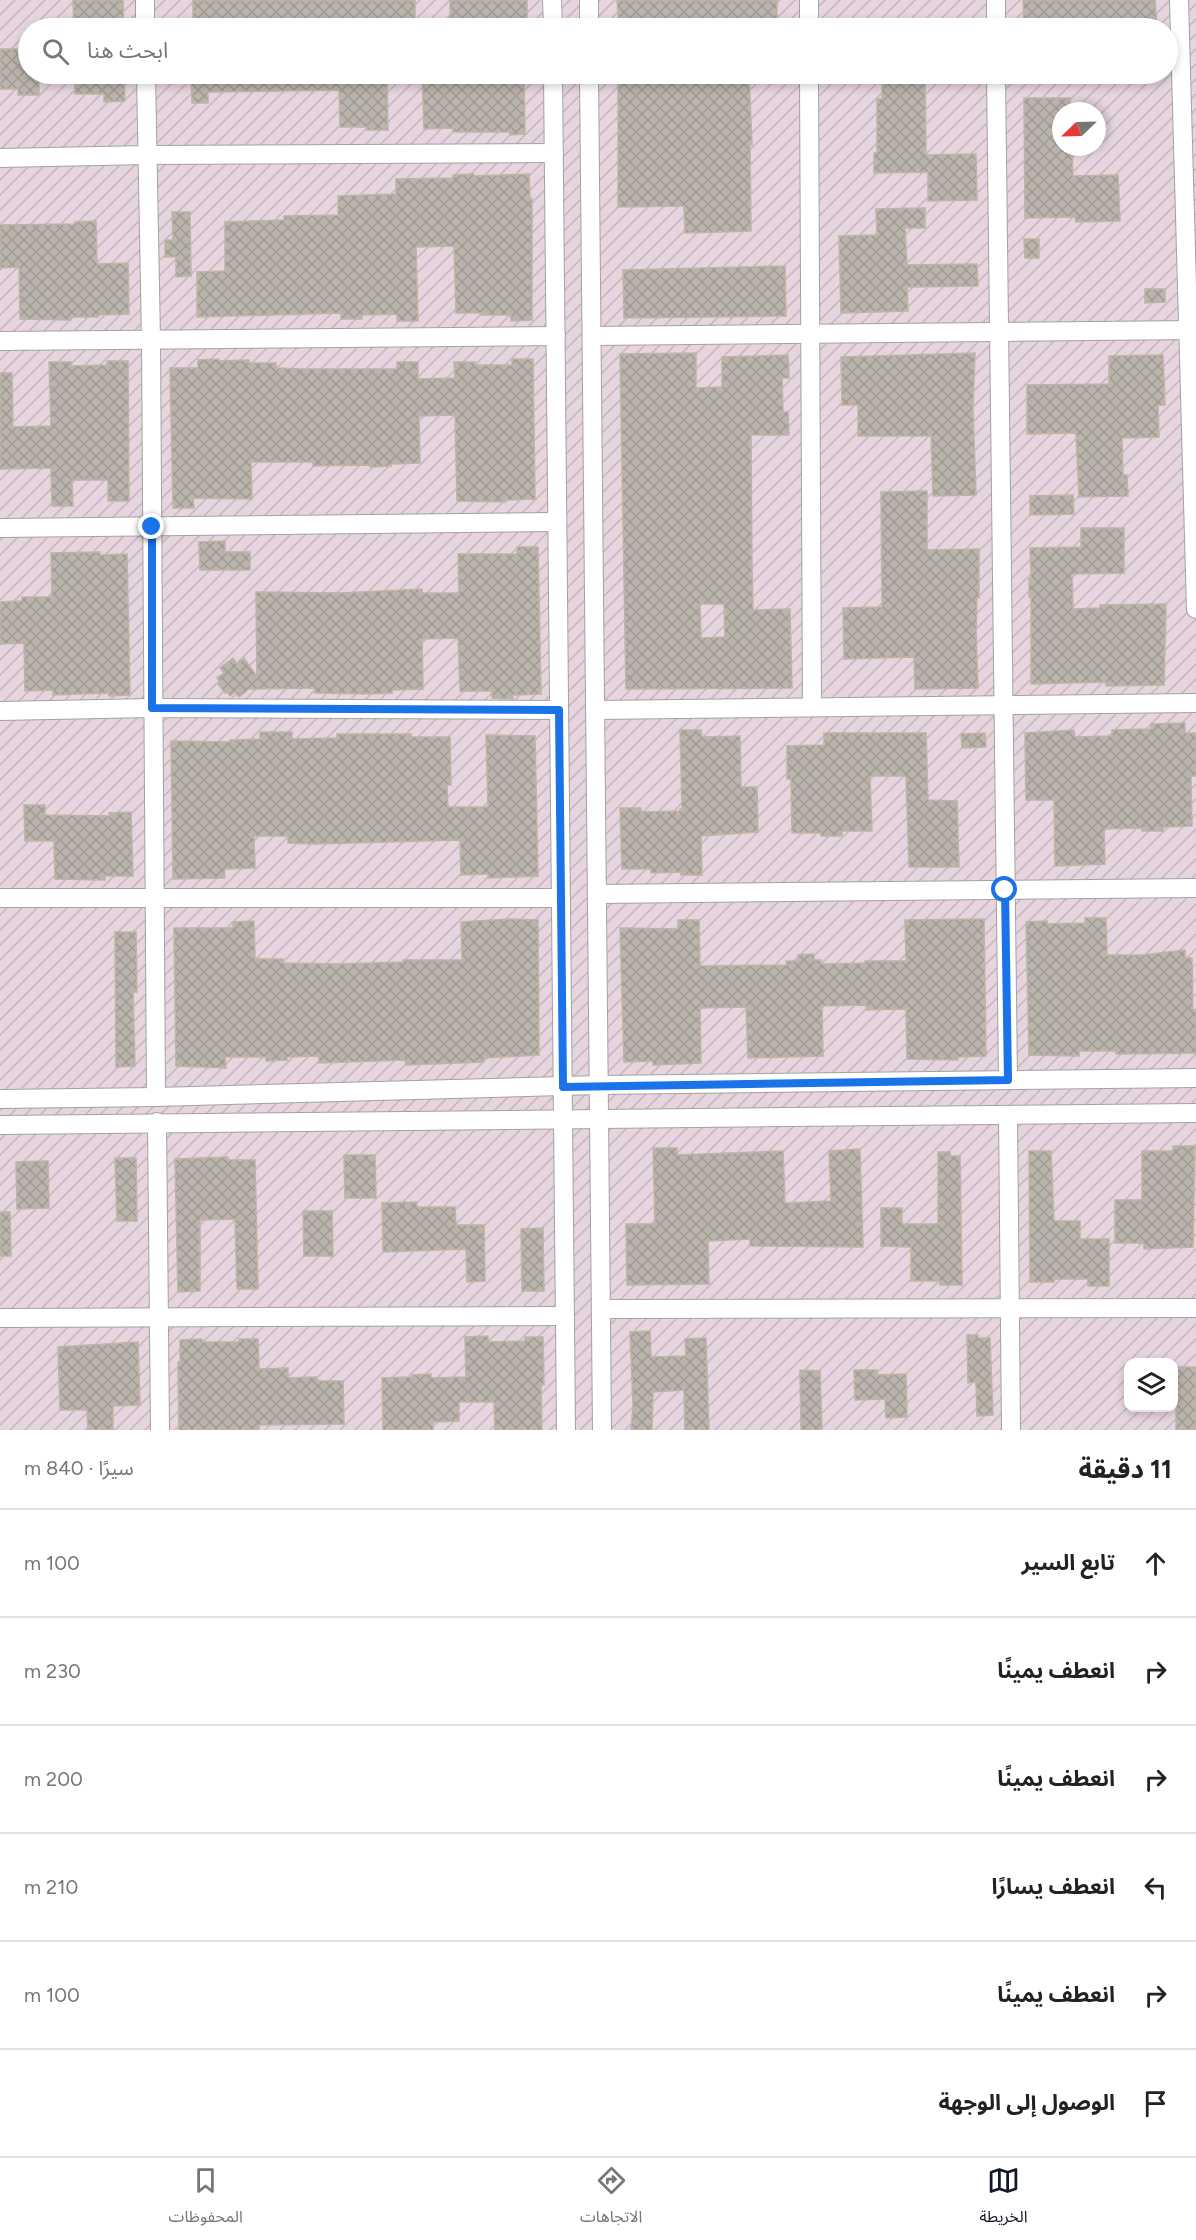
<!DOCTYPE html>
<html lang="ar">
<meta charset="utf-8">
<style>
:root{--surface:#fff;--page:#f2f2f2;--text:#222;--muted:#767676;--line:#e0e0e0;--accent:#111827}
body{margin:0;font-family:Figtree,"Noto Sans Arabic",sans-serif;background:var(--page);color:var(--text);direction:rtl}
.controls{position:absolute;right:18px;bottom:18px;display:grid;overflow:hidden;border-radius:12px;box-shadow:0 3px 9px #0003}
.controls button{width:54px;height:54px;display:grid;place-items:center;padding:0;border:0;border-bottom:2px solid var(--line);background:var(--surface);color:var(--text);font:30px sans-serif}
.compass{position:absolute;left:1052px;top:102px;width:54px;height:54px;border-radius:50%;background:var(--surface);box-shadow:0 3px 9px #0003;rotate:247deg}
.stop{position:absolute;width:18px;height:18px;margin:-14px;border:4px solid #1a73e8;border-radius:50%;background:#fff}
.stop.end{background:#1a73e8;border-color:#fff;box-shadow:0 2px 6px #0008}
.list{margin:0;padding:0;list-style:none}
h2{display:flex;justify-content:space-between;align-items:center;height:78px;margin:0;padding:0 24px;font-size:26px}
h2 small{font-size:20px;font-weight:400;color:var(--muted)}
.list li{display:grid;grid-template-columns:39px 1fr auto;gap:18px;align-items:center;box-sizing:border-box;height:108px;padding:0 24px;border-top:2px solid var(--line)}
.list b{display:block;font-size:22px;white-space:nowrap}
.list em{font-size:20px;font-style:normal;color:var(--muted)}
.icon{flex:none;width:33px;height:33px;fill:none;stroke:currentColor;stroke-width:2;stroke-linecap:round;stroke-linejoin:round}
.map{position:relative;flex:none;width:1196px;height:1430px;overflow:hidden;direction:ltr}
.search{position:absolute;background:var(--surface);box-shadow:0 3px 9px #0003;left:18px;right:18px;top:18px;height:66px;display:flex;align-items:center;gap:15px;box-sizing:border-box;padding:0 21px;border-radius:33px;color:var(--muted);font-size:22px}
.sheet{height:726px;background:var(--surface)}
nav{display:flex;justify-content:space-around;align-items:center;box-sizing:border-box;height:84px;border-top:2px solid var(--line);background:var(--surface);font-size:16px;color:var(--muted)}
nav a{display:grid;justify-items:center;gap:3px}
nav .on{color:var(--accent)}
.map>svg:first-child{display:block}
.industrial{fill:url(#industrial-furrows);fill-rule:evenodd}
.building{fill:url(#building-cross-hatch);stroke:#beb5a5;stroke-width:1.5;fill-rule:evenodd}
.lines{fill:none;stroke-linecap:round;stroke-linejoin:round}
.minor-casing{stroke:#a3a3a3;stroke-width:20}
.minor{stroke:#fff;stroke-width:18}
.route{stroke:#1a73e8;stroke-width:8}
</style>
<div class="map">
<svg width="1196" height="1430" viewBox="0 0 1196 1430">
<defs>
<pattern id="industrial-furrows" width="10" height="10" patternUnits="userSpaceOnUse" patternTransform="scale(1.5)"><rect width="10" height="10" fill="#e6d4df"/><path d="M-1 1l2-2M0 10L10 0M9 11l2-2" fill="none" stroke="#c5b5bf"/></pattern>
<pattern id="building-cross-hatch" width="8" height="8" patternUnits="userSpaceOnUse" patternTransform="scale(1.5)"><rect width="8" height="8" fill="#bab4ac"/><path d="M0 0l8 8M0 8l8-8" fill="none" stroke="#9f9a93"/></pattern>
</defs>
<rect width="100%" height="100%" fill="#edece2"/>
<path class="industrial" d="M0,0H1196V1430H0ZM28,28H1168V74H28ZM1061,111H1097V147H1061ZM1128,1362H1174V1408H1128Z"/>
<g class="building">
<polygon points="73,0 123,0 124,28 74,28"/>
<rect x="193" y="0" width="222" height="28"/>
<polygon points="450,0 527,0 527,27 450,28"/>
<polygon points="617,0 777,0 777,28 619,28"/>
<polygon points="1023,0 1155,0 1157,28 1024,28"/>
<polygon points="0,49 28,49 28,74 39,74 39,95 18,95 18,89 0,89"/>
<polygon points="75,74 124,74 125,101 104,102 104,94 75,94"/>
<polygon points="191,74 387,74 388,130 367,130 367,127 340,127 339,90 208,92 208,103 192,103"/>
<polygon points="422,74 524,74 525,134 510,135 510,132 453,132 453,128 424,129"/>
<polygon points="618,74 749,74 752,145 750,145 751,231 685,233 684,206 618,207"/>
<polygon points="882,74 925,74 926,155 976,154 977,200 928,201 928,172 874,173 874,153 877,153 877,99 882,99"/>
<polygon points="1024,98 1070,98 1070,111 1061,111 1061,147 1072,147 1073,176 1118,175 1120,221 1076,222 1075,217 1025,218"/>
<polygon points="474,174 474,176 529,174 530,199 532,199 532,320 511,321 511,315 482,315 482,313 456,313 454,246 416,247 418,321 397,321 397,314 362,315 362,319 341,319 341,313 197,317 197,272 225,271 225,222 284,220 284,216 338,215 338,196 396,194 396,179 453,178 453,175"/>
<polygon points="925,208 925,228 905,228 907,265 977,264 978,286 907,287 908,311 841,313 839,236 877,235 876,209"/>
<polygon points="172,212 190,212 191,276 176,277 176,257 165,257 165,240 173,240"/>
<polygon points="96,221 97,264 128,263 129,314 98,315 98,317 71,317 71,320 20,319 19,267 0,268 0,225 75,224 75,222"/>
<polygon points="1024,239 1039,239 1039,258 1025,258"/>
<polygon points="785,266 786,316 624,318 623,270"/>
<polygon points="1145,289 1165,289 1165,302 1145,303"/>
<path d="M696,353V388L722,387V357L788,355L789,378H782L783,412H788L789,435H751L752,571L753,610L790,609L792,688L626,689L620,354ZM700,604H724L725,637L701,638Z"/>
<polygon points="975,353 973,409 976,495 933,496 931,436 858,436 858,405 842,405 841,357"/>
<polygon points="1163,355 1165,405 1158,405 1159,437 1122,438 1123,475 1127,475 1128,496 1079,497 1076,433 1027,434 1027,385 1109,384 1109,356"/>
<polygon points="219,359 219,361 249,360 249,363 276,363 276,368 303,369 397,369 397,362 418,362 418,379 455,378 454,362 475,362 475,365 512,365 512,359 533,359 535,499 506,500 506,502 457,501 455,415 419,416 420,463 391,464 391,466 370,467 370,465 313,466 313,462 251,462 252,499 193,498 194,508 173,508 170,368 198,368 198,360"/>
<polygon points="107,361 128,361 129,501 108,501 108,480 72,480 73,506 52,506 51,468 0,469 0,373 12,373 13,427 51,426 49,362 71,362 71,366 107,365"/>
<polygon points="927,491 927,550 979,549 979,598 977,598 976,631 978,688 915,689 914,657 844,659 843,608 882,607 881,492"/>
<polygon points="1073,495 1074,514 1030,515 1030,496"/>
<polygon points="1081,528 1124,528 1124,573 1072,574 1073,609 1100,608 1100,605 1166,604 1164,685 1106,686 1106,682 1031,684 1031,597 1029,597 1029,578 1031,578 1030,548 1081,547"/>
<polygon points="225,541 225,552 250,552 250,570 200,570 199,542"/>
<polygon points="517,547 538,547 541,694 513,695 513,699 492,698 492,691 460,691 458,638 422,639 423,689 392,690 392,693 371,694 315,693 315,688 249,689 239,697 235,692 230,696 227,692 225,693 218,684 220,682 217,678 224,673 220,668 233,658 237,664 244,658 257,677 256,592 342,593 422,589 422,593 459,593 458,554 517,554"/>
<polygon points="100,552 100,555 127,554 130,695 109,696 109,693 53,695 53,690 25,691 24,643 0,644 0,602 22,601 22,597 52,597 51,553"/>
<polygon points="1185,723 1185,733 1196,733 1196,776 1191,776 1192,826 1163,827 1163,831 1142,831 1142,828 1104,829 1105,864 1055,866 1054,800 1026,800 1025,733 1074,730 1075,737 1112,736 1112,730 1151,729 1151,724"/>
<polygon points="680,730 701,730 702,737 740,736 741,787 757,787 758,832 701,836 702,875 681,875 681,872 651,873 651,869 622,869 620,808 641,808 641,812 680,811 680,809 682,809"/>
<polygon points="260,732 292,732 292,739 337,738 337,734 411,734 411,737 450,737 451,785 447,785 448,807 488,807 486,735 535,736 538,876 488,878 488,874 461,875 460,840 316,844 288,843 288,836 254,836 255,868 224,869 225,878 173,879 171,741 230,742 230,740 260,739"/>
<polygon points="824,733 926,733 928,800 957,801 959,867 909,867 906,776 870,776 872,831 842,831 842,836 821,836 821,833 792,833 791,779 787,779 787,746 824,745"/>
<polygon points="985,733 986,747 962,748 961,734"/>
<polygon points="24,805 45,805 45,815 110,816 109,813 131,812 133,876 105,876 105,880 55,879 54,841 25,841"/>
<polygon points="1085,918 1106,918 1107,955 1142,955 1185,950 1185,958 1192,958 1193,1010 1196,1010 1196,1053 1116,1054 1116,1051 1079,1051 1079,1056 1029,1055 1026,922 1047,921 1047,924 1085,923"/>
<polygon points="509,919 538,920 539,1055 484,1058 484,1062 406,1065 405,1060 319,1063 319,1056 287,1057 287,1060 266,1061 266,1057 225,1057 226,1068 176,1066 174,928 233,928 233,922 254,921 255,959 283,959 283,963 339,964 403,962 403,960 462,960 461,922"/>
<polygon points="984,919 986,1056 958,1057 958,1060 907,1059 906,1009 866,1010 866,1005 822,1006 823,1056 748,1058 746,1007 700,1008 701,1063 653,1065 653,1061 624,1062 620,928 678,929 678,920 699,920 700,966 787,965 786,961 798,961 798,955 814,954 814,960 821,960 821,964 865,963 865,961 906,961 905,920"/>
<polygon points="115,932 136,932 137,992 133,992 135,1066 116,1067"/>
<polygon points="1173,1146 1195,1146 1193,1247 1144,1249 1144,1243 1115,1243 1115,1200 1142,1200 1142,1151 1173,1151"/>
<polygon points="653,1148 677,1148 677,1155 783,1151 785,1203 831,1201 829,1151 860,1149 863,1247 750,1246 750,1239 708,1241 709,1284 627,1285 626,1224 655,1224"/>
<polygon points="1029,1151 1051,1151 1054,1221 1080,1221 1080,1239 1109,1239 1109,1286 1088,1286 1088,1279 1054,1279 1054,1282 1030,1282"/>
<polygon points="938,1152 950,1152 950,1156 960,1156 962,1285 940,1285 940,1281 911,1281 911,1247 881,1246 881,1208 902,1208 902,1224 938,1224"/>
<polygon points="344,1155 375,1155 376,1198 345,1198"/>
<polygon points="228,1157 228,1160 255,1160 258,1289 237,1289 235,1219 200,1220 200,1291 178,1292 175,1159"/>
<polygon points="115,1158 136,1158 137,1221 117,1221"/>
<polygon points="48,1161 49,1208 17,1209 16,1162"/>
<polygon points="417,1202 417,1207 455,1207 456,1225 484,1225 485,1281 467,1282 466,1249 383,1252 382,1203"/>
<polygon points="303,1211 332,1211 333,1256 304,1256"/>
<polygon points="0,1212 10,1212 11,1256 0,1256"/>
<polygon points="543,1228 544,1291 522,1291 521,1229"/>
<polygon points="650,1331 651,1357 686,1356 685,1339 706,1338 709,1430 685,1430 684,1390 653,1392 652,1430 631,1430 633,1405 630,1332"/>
<polygon points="967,1335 978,1335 978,1338 990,1338 993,1415 977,1416 976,1382 968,1383"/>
<polygon points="488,1336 488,1342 525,1341 525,1337 543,1337 544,1385 541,1385 542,1430 495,1430 494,1402 459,1402 459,1421 433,1422 433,1430 383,1430 382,1378 412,1377 412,1375 431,1374 431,1378 466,1377 465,1337"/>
<polygon points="202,1339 202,1342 239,1342 239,1339 258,1339 259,1369 288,1368 288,1378 317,1377 318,1381 343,1381 344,1424 259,1425 259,1430 179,1430 178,1362 180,1362 180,1340"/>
<polygon points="138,1342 140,1405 113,1406 113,1430 88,1430 87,1410 60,1410 58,1347"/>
<rect x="1176" y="1367" width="20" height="63"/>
<polygon points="800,1370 820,1371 822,1430 801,1430"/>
<polygon points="854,1370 877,1370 877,1375 906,1374 907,1417 886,1418 885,1399 855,1400"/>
</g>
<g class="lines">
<g class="minor-casing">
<g id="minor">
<polyline points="145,0 145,28"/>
<polyline points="552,0 553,28"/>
<polyline points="589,0 589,28"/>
<polyline points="809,0 809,28"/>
<polyline points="996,0 996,28"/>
<polyline points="1179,0 1196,609"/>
<polyline points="146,74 151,340 156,1097"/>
<polyline points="553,74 566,1430"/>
<polyline points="589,74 602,1430"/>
<polyline points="809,74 812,707"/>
<polyline points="996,74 1008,1080"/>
<polyline points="0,158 147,155 554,153"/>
<polyline points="592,336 1196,330"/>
<polyline points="0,341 556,336"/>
<polyline points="0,528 557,522"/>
<polyline points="595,710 1196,703"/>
<polyline points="0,711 152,708 559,710"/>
<polyline points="597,894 1196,888"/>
<polyline points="0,898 561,898"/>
<polyline points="0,1099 156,1097 599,1085 1196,1078"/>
<polyline points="1008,1115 1011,1430"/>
<polyline points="157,1122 160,1430"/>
<polyline points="0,1125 1196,1113"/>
<polyline points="601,1309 1196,1308"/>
<polyline points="0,1318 565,1316"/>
</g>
</g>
<use href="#minor" class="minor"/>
</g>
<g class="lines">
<polyline class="route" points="152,527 152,708 559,710 563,1087 1008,1080 1005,890"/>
</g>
</svg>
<div class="controls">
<button><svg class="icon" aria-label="layers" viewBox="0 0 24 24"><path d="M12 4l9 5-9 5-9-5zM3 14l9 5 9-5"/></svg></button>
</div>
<svg class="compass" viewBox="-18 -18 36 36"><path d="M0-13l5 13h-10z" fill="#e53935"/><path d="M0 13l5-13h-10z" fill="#767676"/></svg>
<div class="stop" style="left:1005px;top:890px"></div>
<div class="stop end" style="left:152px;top:527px"></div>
<div class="search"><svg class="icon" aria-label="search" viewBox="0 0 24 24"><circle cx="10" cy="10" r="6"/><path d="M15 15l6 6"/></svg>ابحث هنا</div>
</div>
<section class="sheet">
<h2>11 دقيقة<small>سيرًا · 840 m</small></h2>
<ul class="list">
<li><svg class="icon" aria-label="ahead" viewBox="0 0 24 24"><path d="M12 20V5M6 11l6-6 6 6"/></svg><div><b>تابع السير</b></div><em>100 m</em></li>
<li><svg class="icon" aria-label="right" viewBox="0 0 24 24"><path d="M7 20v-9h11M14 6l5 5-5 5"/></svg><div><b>انعطف يمينًا</b></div><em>230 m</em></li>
<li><svg class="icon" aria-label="right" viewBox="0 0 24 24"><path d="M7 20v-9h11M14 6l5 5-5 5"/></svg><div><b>انعطف يمينًا</b></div><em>200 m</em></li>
<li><svg class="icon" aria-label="left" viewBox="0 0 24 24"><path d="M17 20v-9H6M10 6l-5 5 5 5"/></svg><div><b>انعطف يسارًا</b></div><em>210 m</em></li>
<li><svg class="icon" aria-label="right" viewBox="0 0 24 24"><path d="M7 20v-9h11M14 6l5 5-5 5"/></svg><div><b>انعطف يمينًا</b></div><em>100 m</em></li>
<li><svg class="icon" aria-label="arrive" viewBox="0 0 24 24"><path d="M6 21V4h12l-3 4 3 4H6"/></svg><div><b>الوصول إلى الوجهة</b></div></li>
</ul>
</section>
<nav>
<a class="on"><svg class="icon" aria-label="map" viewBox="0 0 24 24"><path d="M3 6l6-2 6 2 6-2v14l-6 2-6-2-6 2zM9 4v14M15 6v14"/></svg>الخريطة</a>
<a><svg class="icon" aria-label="directions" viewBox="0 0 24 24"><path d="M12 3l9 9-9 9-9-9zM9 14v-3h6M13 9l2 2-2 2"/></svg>الاتجاهات</a>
<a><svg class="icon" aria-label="saved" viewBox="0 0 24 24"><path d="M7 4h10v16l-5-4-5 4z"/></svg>المحفوظات</a>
</nav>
